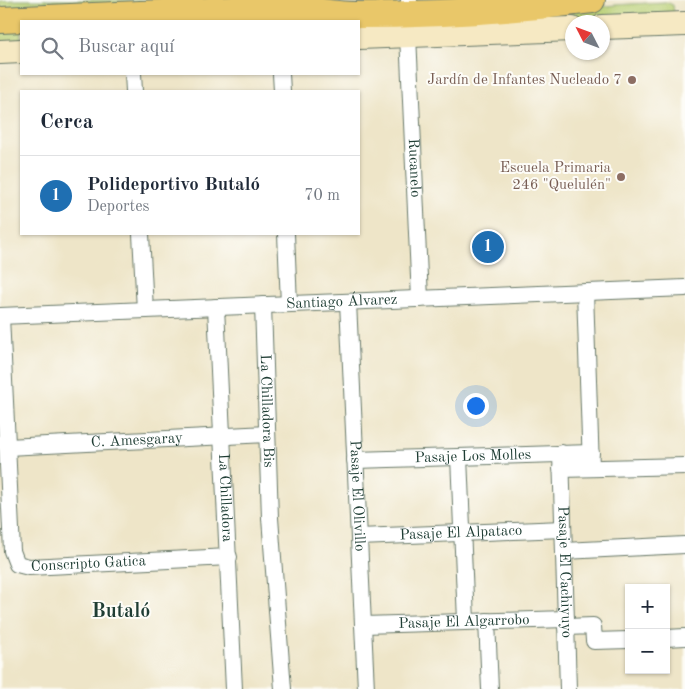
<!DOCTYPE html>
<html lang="es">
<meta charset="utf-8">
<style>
:root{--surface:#fff;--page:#f6f6f7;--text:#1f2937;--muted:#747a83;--line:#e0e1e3;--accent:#1f6fb2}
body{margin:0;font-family:"Old Standard TT",serif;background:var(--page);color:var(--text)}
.controls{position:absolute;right:15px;bottom:15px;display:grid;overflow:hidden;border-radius:0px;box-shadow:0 1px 4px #0004}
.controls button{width:45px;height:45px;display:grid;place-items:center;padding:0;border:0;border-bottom:1px solid var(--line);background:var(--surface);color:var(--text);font:25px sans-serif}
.compass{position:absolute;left:565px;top:15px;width:45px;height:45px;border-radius:50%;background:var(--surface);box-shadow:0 1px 4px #0004;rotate:312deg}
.you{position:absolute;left:475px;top:405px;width:18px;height:18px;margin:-12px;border:4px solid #fff;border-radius:50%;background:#1a73e8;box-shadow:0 0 0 8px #1a73e833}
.badge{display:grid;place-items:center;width:32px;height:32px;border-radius:50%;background:var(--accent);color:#fff;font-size:16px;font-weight:700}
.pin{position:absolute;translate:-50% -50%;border:2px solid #fff;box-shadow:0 1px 5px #0006}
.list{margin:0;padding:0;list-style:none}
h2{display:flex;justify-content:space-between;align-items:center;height:65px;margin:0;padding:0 20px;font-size:21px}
h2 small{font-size:16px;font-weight:400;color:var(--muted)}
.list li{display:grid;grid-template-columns:32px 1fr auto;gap:15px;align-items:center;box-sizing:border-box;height:80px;padding:0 20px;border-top:1px solid var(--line)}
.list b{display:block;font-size:19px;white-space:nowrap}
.list p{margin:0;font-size:16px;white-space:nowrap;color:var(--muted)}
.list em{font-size:16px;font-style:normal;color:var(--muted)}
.icon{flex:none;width:28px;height:28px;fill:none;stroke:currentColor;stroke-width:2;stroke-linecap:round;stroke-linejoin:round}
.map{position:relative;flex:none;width:685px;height:689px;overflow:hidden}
.search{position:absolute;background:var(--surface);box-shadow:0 1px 4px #0004;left:20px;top:20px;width:340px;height:55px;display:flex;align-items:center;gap:12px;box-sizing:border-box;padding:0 18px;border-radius:0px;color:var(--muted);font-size:19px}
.panel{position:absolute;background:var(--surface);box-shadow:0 1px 4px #0004;left:20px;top:90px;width:340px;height:145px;border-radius:0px}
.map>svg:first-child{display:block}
.green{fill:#b7ce72;stroke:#6b8653}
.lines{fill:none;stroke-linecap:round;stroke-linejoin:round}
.street-casing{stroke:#677868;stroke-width:18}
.secondary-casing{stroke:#677868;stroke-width:26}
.primary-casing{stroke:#677868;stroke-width:28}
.street{stroke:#fff;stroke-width:16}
.secondary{stroke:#f6e9c3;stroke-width:24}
.primary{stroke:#e9c769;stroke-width:26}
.education-dot{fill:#8d6e63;stroke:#fdfcf7;stroke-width:2}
.labels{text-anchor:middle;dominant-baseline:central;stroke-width:4;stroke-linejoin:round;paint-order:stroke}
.education-label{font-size:15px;fill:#785e54;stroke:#fdfcf7;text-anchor:end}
.street-label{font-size:15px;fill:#1f3d34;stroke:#fdfcf7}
.district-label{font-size:20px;font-weight:bold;fill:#1f3d34;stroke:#fdfcf7}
</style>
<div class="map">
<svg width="685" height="689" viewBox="0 0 685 689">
<rect width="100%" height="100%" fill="#fdfcf7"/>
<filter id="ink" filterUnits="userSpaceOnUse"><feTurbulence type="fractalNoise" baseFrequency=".02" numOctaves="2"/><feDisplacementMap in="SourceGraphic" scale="10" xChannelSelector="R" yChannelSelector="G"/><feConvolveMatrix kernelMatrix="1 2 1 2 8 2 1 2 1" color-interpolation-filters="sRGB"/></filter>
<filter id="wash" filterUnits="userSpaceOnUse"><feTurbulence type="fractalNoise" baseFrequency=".0096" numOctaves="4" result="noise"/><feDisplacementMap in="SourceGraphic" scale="20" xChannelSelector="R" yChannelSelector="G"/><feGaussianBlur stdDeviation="1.12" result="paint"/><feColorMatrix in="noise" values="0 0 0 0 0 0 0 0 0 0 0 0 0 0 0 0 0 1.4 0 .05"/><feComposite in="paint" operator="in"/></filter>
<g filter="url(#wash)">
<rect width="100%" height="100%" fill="#eee5c8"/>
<g class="green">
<polygon points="15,0 276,0 0,12 0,1"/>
<polygon points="300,0 397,0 396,5"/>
<polygon points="666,2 673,5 674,13 666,19 458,27 457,24 615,5"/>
<polygon points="21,26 21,45 0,46 0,27"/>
</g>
</g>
<g filter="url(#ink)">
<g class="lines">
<g class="street-casing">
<g id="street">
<path id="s1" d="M409,0L408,35L420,299"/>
<polyline points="133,74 134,91"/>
<polyline points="281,74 282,91"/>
<polyline points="141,234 145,310"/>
<polyline points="286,234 289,304"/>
<polyline points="585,292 591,468"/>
<path id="s2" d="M348,302L366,689"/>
<path id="s3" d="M263,305L270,518L283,689"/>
<path id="s4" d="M216,307L234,689"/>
<path id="s5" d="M0,316L685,288"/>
<path id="s6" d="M1,316L12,551L17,564L29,567L229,557"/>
<path id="s7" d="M7,447L267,434"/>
<path id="s8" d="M561,453L568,689"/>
<polyline points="459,457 466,621"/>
<path id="s9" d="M355,460L591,453"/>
<polyline points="561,469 685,466"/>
<path id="s10" d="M359,537L563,529"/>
<polyline points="564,551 685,545"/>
<polyline points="487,621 490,689"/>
<path id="s11" d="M363,625L566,619"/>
<polyline points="566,627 593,626 594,641 629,640"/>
<polyline points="666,638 685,637"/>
</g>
</g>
<g class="secondary-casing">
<g id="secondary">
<polyline points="602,27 685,24"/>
<polyline points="359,37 572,29"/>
<polyline points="0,52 21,51"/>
</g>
</g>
<g class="primary-casing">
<path id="primary" d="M0,20L280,8C306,8 331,15 356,15C436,15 513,10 592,0"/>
</g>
<use href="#street" class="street"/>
<use href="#secondary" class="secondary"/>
<use href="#primary" class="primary"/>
</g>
</g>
<g class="education-dot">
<circle cx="632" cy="80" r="5"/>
<circle cx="621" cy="177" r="5"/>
</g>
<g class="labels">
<g class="education-label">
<text x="622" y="80">Jardín de Infantes Nucleado 7</text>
<text x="611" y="168">Escuela Primaria<tspan x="611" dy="17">246 "Quelulén"</tspan></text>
</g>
<g class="street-label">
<text stroke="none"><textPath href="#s1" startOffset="168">Rucanelo</textPath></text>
<text stroke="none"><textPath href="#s5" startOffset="342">Santiago Álvarez</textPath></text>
<text stroke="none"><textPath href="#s3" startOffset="106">La Chilladora Bis</textPath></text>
<text stroke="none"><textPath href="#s7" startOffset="130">C. Amesgaray</textPath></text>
<text stroke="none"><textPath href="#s9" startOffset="118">Pasaje Los Molles</textPath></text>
<text stroke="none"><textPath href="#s2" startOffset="194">Pasaje El Olivillo</textPath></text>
<text stroke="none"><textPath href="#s4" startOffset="191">La Chilladora</textPath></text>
<text stroke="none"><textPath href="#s10" startOffset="102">Pasaje El Alpataco</textPath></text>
<text stroke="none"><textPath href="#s6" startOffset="321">Conscripto Gatica</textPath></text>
<text stroke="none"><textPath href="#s8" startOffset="119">Pasaje El Cachiyuyo</textPath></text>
<text stroke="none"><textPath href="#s11" startOffset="101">Pasaje El Algarrobo</textPath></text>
</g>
<g class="district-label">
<text x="121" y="612">Butaló</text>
</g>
</g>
</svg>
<div class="controls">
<button>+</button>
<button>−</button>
</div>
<svg class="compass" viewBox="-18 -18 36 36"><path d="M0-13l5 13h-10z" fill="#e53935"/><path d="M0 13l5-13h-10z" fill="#747a83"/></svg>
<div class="you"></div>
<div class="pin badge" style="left:488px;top:247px">1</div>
<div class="search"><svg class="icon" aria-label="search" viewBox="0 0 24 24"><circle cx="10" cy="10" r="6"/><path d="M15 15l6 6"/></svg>Buscar aquí</div>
<section class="panel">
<h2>Cerca<small></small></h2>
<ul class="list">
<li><span class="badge">1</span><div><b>Polideportivo Butaló</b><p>Deportes</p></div><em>70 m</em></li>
</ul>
</section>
</div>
